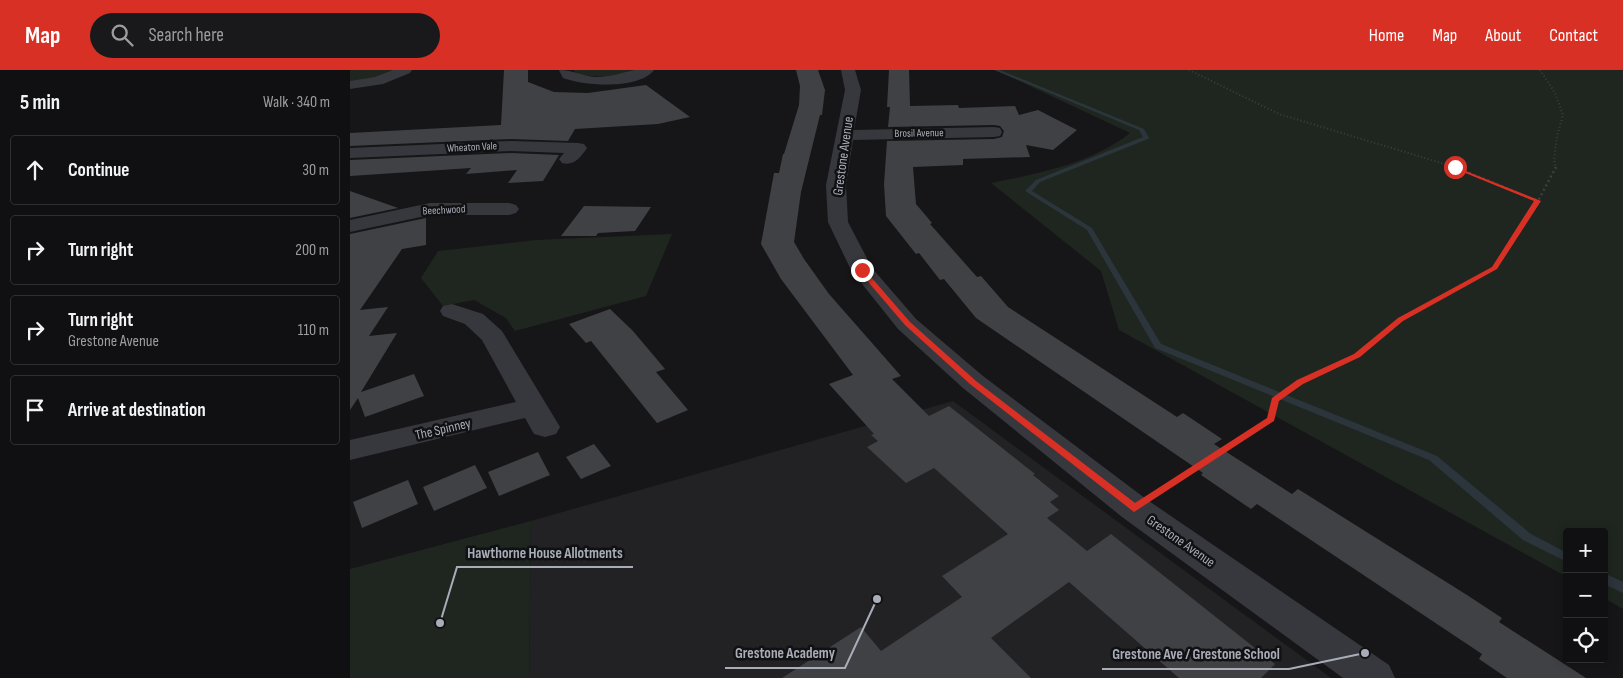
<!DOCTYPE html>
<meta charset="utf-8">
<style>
:root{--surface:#101012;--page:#19191b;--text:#f1f3f6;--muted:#9c9d9f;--line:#303032;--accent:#d93025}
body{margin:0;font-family:"Sofia Sans Condensed",sans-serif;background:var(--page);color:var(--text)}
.controls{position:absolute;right:15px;bottom:15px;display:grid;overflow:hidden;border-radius:5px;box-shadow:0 2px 12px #0003}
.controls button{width:45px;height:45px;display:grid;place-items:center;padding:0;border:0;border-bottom:1px solid var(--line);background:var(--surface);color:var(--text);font:25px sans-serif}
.stop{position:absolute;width:15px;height:15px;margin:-11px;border:4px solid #d93025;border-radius:50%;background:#fff}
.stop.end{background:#d93025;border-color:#fff;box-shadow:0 1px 5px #0008}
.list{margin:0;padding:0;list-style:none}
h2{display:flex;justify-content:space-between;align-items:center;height:65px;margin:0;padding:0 20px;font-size:21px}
h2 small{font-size:16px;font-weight:400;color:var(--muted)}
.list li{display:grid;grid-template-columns:32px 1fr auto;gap:15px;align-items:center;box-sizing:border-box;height:70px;margin:0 10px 10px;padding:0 10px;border:1px solid var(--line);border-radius:5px}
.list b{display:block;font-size:19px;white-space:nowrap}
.list p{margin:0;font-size:16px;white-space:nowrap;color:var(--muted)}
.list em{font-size:16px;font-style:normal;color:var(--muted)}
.icon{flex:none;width:28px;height:28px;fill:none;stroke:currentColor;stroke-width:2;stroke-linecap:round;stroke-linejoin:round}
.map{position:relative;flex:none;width:1273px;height:608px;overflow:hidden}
header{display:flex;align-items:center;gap:30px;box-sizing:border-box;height:70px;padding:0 25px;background:var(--accent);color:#fff}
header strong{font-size:24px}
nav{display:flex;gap:28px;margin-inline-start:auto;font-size:18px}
.search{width:350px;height:45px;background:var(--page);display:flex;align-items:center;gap:12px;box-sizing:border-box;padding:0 18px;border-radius:28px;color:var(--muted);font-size:19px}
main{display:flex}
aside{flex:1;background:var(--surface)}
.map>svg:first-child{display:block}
.built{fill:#222225}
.green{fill:#1e261f}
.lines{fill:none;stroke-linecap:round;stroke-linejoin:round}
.stream{fill:#2c353c;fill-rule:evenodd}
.building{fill:#404145}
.path-far3{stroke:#3d3f44;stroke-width:2;stroke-dasharray:1 2.5;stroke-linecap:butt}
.path-far2{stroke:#3d3f44;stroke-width:2.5;stroke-dasharray:2 3;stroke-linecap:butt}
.path-far1{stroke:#3d3f44;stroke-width:3;stroke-dasharray:2.5 4;stroke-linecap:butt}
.path{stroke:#3d3f44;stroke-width:4.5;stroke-dasharray:3 5;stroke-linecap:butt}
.minor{fill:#37383d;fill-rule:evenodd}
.route{fill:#d93025}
.labels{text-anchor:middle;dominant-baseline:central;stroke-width:5;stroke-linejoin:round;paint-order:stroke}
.far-street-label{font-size:11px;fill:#a8adb8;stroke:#111113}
.street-label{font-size:14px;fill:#a8adb8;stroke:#111113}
.leader{fill:none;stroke:#a8adb8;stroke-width:2}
.callout-dot{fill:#a8adb8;stroke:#111113;stroke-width:2}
.callout-label{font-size:15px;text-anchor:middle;font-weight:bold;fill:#a8adb8;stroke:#111113;stroke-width:5;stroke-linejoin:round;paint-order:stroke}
</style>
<header>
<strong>Map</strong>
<div class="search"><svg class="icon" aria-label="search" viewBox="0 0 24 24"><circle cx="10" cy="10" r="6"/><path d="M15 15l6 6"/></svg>Search here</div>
<nav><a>Home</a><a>Map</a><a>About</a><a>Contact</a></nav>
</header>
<main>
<aside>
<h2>5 min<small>Walk · 340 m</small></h2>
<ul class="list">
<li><svg class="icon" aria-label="ahead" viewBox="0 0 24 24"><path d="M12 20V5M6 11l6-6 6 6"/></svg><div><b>Continue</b></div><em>30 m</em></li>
<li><svg class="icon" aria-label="right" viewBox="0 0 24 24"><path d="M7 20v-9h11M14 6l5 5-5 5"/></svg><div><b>Turn right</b></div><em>200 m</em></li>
<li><svg class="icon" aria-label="right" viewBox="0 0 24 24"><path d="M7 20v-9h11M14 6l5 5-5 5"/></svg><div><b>Turn right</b><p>Grestone Avenue</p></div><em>110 m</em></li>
<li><svg class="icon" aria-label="arrive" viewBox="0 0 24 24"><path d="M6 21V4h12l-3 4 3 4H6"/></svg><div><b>Arrive at destination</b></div></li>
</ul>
</aside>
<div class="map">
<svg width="1273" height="608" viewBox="0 0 1273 608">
<rect width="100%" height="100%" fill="#161618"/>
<polygon class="built" points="603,331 981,608 179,608 181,451"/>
<g class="green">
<polygon points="0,0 46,0 38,5 0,12"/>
<path d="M224,0H289C267,6 248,9 225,3Z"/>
<path d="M646,0H1273V539L1254,528V462H1217V507L769,260L751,201L641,113C690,103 740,94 780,63Z"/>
<polygon points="322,164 296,226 165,261 156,248 124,230 93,236 71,208 88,181 186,170"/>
<polygon points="181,451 179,608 0,608 0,499"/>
</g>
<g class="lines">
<g class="stream">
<polygon points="644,0 650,0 794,59 799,68 798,69 690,112 682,121 742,158 811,274 1087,386 1181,464 1217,483 1217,492 1173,470 1079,390 805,278 737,160 675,121 686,110 793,67 789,60"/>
<polygon points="1254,503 1273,512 1273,523 1254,514"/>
</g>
</g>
<g class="building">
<polygon points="154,0 178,0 178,12 204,22 238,23 296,15 340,47 308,54 225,59 218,71 161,69 0,76 0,63 151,55"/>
<polygon points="446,0 468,0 475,20 472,45 470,45 451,122 444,172 454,189 479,224 551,306 542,309 579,346 599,336 685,404 683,405 709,426 700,432 709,440 697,448 737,481 761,464 925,594 911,608 829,608 719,512 641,568 681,608 432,608 511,557 531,581 612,527 592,506 658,464 584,398 556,413 517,377 528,371 521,365 524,364 479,314 503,305 431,209 411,174 424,103 429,103 433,84 434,84 449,35 450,16"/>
<polygon points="539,0 559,0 560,36 608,35 609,38 665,36 669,45 688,40 727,60 703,80 676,75 680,87 613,89 613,95 563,97 566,134 582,153 580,154 627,207 631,206 658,237 827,347 833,343 872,369 864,374 942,424 948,419 1117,525 1152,548 1149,552 1236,608 1157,608 1129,589 1132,584 907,434 901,439 851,405 853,403 626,248 594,209 590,210 569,183 566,184 536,146 534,114 537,71 644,69 652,67 654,61 650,56 644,55 538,57 540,37 537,37"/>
<polygon points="161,83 209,85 193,111 158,113 167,100 116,104 121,98 0,106 0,90"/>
<polygon points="0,121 48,138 0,148"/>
<polygon points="234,136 301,137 285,161 248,163 246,166 211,166"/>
<polygon points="76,148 76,175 52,179 10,240 38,237 19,266 47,263 11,322 64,304 74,326 15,347 8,328 0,340 0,164"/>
<polygon points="260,239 283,261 315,299 306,302 338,340 307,353 241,271 236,273 219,254"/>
<polygon points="244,374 261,396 231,409 216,387"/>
<polygon points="188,382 200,405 149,426 138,402"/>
<polygon points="125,395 137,418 84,441 73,417"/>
<polygon points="58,410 68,434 12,458 3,432"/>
</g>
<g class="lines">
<g class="path-far3">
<polyline points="839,0 929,44 1108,98"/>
<polyline points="1190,0 1205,23 1213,45 1207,66 1204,90 1206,98"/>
</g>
<g class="path-far2">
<polyline points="1105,97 1188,131"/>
<polyline points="1093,226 1144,198 1188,131 1206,97"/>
</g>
<polyline class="path-far1" points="855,392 921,350 925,330 950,312 1007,286 1050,249 1095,225"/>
<polyline class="path" points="810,421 857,391"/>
<g class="minor">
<polygon points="43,0 62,0 60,3 33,14 0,19 0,11 25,7"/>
<path d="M209,0C223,0 232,6 246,7C260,7 271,3 285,0C291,0 298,0 304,0C289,20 234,16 213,8Z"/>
<polygon points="491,0 505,0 511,20 504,60 644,57 650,58 652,62 650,66 644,67 503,70 496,115 498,152 522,198 566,249 633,306 796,429 1039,595 1045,608 993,608 772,447 613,318 548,259 501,200 478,152 476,115 495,20"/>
<path d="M161,71L228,73L234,74L237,78C230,88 224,96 212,93L209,89L214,83L161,81L0,88V78Z"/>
<polygon points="80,133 159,133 166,135 169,139 166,143 159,145 80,145 0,162 0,150"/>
<polygon points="102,234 133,244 152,261 210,357 206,364 195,367 184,364 175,348 0,390 0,370 166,332 132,270 115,254 93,246 90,241 93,236"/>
</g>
</g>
<polygon class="route" points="1103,96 1191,131 1147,199 1053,251 1010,287 953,314 929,331 924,351 784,442 620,314 555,255 508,200 514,199 560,252 626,311 785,433 917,348 922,328 947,310 1004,284 1048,248 1142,197 1184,131 1103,98"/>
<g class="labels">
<g class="far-street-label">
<text transform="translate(569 63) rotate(-1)">Brosil Avenue</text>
<text transform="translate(122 77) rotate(-3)">Wheaton Vale</text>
<text transform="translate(94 140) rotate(-3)">Beechwood</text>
</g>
<g class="street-label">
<text transform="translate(493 86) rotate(-82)">Grestone Avenue</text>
<text transform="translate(93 359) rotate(-13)">The Spinney</text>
<text transform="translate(831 471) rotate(35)">Grestone Avenue</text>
</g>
</g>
<path class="leader" d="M90 553L107 497H283M527 529L495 598H375M1015 583L939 599H752"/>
<g class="callout-dot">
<circle cx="90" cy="553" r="5"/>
<circle cx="527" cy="529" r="5"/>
<circle cx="1015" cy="583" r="5"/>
</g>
<g class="callout-label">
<text x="195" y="488">Hawthorne House Allotments</text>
<text x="435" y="588">Grestone Academy</text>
<text x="846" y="589">Grestone Ave / Grestone School</text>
</g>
</svg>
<div class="controls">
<button>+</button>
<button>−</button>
<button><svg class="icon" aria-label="locate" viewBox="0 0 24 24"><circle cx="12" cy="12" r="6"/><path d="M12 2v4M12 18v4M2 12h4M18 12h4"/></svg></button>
</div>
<div class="stop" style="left:1105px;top:97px"></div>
<div class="stop end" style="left:512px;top:200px"></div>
</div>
</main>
